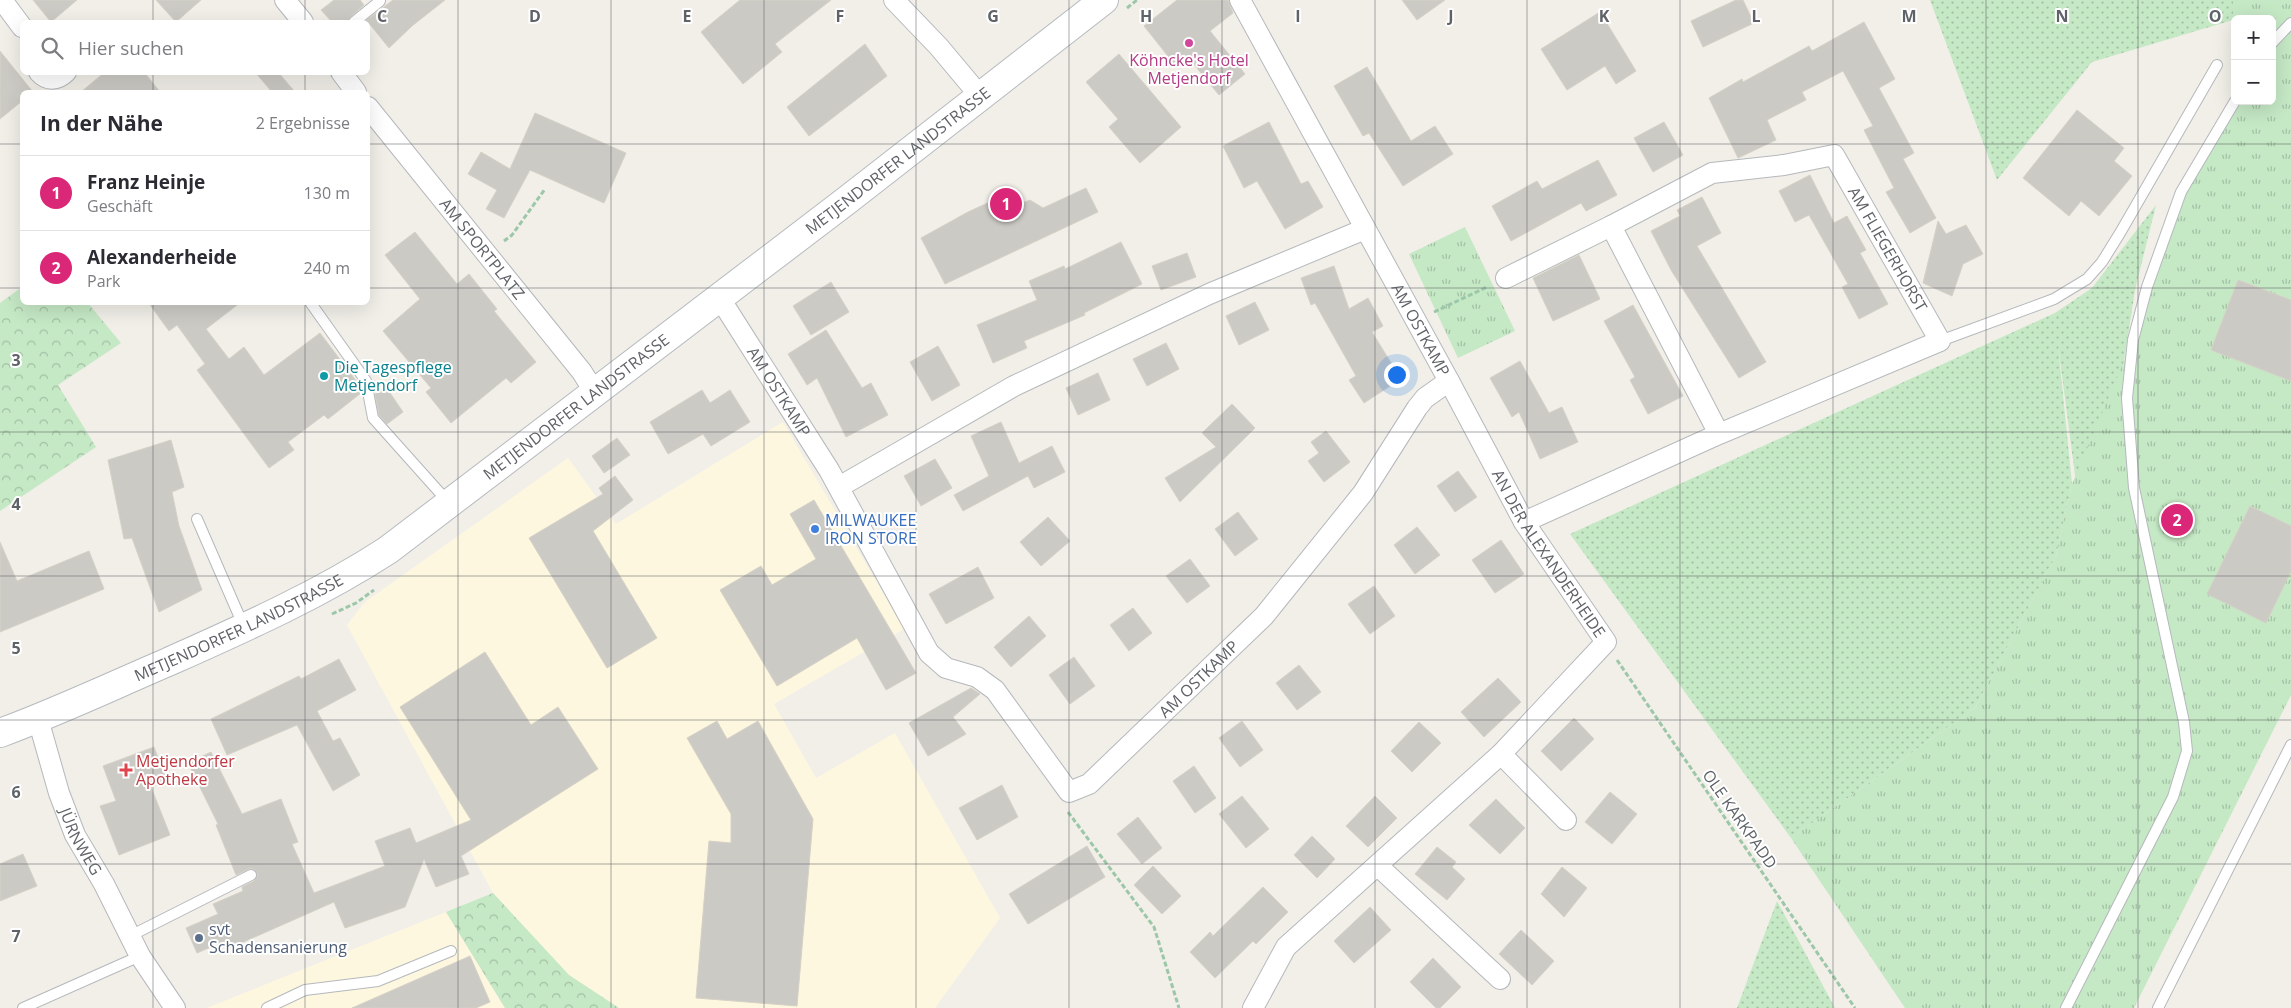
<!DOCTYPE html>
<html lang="de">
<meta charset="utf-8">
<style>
:root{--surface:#fff;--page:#f2f2f3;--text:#2b2b33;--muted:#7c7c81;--line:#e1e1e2;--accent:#db2777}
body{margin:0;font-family:"Open Sans",sans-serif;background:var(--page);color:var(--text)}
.controls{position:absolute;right:15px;top:15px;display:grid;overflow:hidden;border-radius:8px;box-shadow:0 5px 20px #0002}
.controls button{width:45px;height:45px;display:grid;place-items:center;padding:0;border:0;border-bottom:1px solid var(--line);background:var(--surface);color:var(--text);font:25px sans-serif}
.you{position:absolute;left:1396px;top:374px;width:18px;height:18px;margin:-12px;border:4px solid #fff;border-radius:50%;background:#1a73e8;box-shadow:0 0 0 8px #1a73e833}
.badge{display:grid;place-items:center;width:32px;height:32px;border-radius:50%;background:var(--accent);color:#fff;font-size:16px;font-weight:700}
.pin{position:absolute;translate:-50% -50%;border:2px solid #fff;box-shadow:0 1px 5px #0006}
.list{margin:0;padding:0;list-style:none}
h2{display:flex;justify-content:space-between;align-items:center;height:65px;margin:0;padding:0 20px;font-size:21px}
h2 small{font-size:16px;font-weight:400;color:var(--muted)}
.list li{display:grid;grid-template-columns:32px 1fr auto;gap:15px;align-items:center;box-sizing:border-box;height:75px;padding:0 20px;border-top:1px solid var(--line)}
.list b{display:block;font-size:19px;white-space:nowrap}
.list p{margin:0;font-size:16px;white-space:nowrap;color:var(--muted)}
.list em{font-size:16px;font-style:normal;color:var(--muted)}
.icon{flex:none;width:28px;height:28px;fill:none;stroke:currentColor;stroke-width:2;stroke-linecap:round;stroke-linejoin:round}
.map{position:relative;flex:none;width:2291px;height:1008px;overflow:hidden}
.search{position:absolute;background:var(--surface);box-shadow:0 5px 20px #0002;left:20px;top:20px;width:350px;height:55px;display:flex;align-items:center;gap:12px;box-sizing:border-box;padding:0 18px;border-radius:8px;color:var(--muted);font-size:19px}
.panel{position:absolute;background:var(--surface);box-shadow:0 5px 20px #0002;left:20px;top:90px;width:350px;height:215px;border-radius:8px}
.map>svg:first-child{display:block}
.commercial{fill:#fef7e0}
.grass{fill:url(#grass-dots)}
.forest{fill:url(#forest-crowns)}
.park{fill:url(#park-tufts)}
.building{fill:#cccac5;stroke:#d6d1c6}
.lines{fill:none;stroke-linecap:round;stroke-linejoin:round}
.service-casing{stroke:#b5b8bc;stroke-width:12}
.minor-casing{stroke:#b5b8bc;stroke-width:22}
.secondary-casing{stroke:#b6babf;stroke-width:30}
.path{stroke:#9cc7a9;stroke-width:3;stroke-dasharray:5 2.5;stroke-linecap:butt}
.service{stroke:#fff;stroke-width:10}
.minor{stroke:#fff;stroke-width:20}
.secondary{stroke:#fff;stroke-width:28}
.grid{fill:none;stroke:#5f6368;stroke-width:1;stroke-opacity:0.55}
.hotel-dot{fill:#d1479c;stroke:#fff;stroke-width:2}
.culture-dot{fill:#0f9aa8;stroke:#fff;stroke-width:2}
.shop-dot{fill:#3f7fe0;stroke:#fff;stroke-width:2}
.health-dot{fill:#e0444e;stroke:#fff;stroke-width:2}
.service-dot{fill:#5c6f8a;stroke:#fff;stroke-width:2}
.labels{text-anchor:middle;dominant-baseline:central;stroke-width:4;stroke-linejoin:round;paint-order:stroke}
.hotel-label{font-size:16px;fill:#b23c85;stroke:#fff}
.street-label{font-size:16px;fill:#5f6368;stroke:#fff}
.culture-label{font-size:16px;fill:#0d838f;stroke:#fff;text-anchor:start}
.shop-label{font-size:16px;fill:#366cbe;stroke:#fff;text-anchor:start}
.health-label{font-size:16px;fill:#be3a42;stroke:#fff;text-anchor:start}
.service-label{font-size:16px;fill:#4e5e75;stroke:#fff;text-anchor:start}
.grid-label{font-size:16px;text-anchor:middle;font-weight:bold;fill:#5f6368;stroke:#fff;stroke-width:4;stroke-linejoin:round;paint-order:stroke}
</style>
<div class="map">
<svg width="2291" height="1008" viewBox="0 0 2291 1008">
<defs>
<pattern id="grass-dots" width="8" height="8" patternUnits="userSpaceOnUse" patternTransform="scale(1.25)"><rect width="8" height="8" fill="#c5e8c5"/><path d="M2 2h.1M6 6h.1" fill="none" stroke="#a3c0a4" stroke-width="1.8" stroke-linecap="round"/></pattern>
<pattern id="forest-crowns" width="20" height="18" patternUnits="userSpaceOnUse" patternTransform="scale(1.25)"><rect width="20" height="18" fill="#c5e8c5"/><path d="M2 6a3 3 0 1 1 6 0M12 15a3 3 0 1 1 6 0" fill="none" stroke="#a3c0a4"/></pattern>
<pattern id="park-tufts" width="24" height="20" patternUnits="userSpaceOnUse" patternTransform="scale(1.25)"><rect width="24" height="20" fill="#c5e8c5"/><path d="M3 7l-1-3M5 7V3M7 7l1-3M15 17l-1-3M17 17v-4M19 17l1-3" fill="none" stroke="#a3c0a4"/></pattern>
</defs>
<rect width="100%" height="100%" fill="#f1efe8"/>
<g class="commercial">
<polygon points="783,422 904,629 774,704 816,778 895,733 1000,918 935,1008 619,1008 569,975 493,893 347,625 365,602 568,458 616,524"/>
<polygon points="446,912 505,1008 207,1008"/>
</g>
<g class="grass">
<polygon points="1930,0 2233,0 2233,20 2092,62 1997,180"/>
<polygon points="2156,205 2135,290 2117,407 2076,483 2058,345 2072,484 2056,556 1975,708 1791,838 1570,534 2055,313 2092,288"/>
<polygon points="1777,901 1835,1008 1737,1008"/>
</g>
<g class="forest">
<polygon points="22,287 22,302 88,303 121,343 58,385 96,447 0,511 0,303"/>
<polygon points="493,893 569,975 619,1008 505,1008 446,912"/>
</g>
<g class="park">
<polygon points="2233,0 2291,0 2291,695 2134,1008 1905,1008 1791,838 1975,708 2056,556 2072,484 2133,340 2181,192 2235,101 2272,101 2272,19 2235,19 2235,22 2233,20"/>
<polygon points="1465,227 1515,331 1458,358 1409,254"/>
</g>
<g class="building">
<polygon points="33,0 77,0 51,22"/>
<polygon points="156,0 201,0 176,22"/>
<polygon points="334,0 360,0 364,5 350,17 347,22 332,22 321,10"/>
<polygon points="393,0 445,0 412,26 389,48 368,22 364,22"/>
<polygon points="740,0 831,0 775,44 782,52 743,84 701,32"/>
<polygon points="1177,0 1228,0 1233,13 1210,31 1245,74 1219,95 1187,56 1175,65 1144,26"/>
<polygon points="1402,0 1445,0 1417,20"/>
<polygon points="1736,0 1743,0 1754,23 1703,47 1691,21"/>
<polygon points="1600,12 1636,71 1616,84 1605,66 1567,90 1541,49"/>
<polygon points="1864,22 1895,79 1879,88 1914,153 1903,159 1936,218 1910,233 1886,192 1894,188 1864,130 1873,126 1843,71 1802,92 1806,100 1767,120 1776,140 1738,158 1709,98 1742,79 1743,82 1809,46 1812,51"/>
<polygon points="865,44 887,76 809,136 787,107"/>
<polygon points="0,51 33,92 22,92 22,101 0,119"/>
<polygon points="1119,54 1181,127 1140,163 1109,127 1118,119 1086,82"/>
<polygon points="1367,67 1411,141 1435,126 1453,154 1403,186 1369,133 1363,136 1334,86"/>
<polygon points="105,72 144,72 160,92 81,92"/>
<polygon points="255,72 278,72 295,92 272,92"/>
<polygon points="2077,110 2124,148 2114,161 2132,176 2099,216 2081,201 2069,216 2023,178"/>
<polygon points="535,113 626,153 604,203 530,170 504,218 486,209 497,190 468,174 481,152 510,169"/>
<polygon points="1269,122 1301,184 1308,181 1323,207 1285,229 1257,181 1244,188 1223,146"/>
<polygon points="1664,122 1683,155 1653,172 1634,138"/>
<polygon points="1598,160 1617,195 1586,211 1581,203 1511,241 1492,206 1537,181 1542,189"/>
<polygon points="1810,175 1834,223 1847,216 1866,250 1860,253 1888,304 1859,319 1842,287 1848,284 1809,215 1795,222 1779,191"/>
<polygon points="1086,188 1098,212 945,284 921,238 968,212 1014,191 1020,204 1030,200 1043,208"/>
<polygon points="1702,197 1721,233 1697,246 1766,362 1739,378 1671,270 1651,231 1680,216 1677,210"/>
<polygon points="1938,221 1946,234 1966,225 1983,254 1963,264 1952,296 1923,283"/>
<polygon points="415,232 457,284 469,274 497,309 494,311 536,362 511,383 506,378 451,423 426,392 431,388 383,331 420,299 385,255"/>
<polygon points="1121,242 1142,284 1084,313 1085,315 1024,341 1027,348 993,363 977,325 1037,300 1029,281 1064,266 1065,269"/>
<polygon points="1187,253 1196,277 1161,290 1152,266"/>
<polygon points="1579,255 1600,299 1553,321 1533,278"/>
<polygon points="1334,266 1349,309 1368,298 1383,326 1372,332 1401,379 1364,403 1349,380 1356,376 1315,303 1311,305 1301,278"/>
<polygon points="2238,280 2291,300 2291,381 2211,350"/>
<polygon points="831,282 849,312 811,335 793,306"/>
<polygon points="148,302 241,302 206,329 229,359 244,347 264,375 320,333 360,386 361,393 328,419 324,415 288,442 294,450 269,468 197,370 205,364 177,325 169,331"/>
<polygon points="1255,302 1269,330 1239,345 1226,316"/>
<polygon points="1633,305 1683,396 1648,414 1630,380 1635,377 1604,321"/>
<polygon points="826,330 862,388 871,383 888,415 846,437 817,378 807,385 788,354"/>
<polygon points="1166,343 1179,369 1147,386 1133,359"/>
<polygon points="938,346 960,385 932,401 910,362"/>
<polygon points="1520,361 1549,413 1562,407 1578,442 1540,459 1519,412 1512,417 1490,378"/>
<polygon points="1098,373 1110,400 1078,415 1066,388"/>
<polygon points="386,387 403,412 387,424 379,415 375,394"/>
<polygon points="702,390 710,403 730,390 750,422 711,446 703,434 668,454 650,422"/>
<polygon points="1232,404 1255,428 1180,502 1165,478 1216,447 1202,433"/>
<polygon points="1001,422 1019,463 1052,446 1065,472 1034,488 1028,476 963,511 954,495 989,476 971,436"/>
<polygon points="1326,431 1350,462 1324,482 1308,461 1319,453 1311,442"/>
<polygon points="617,438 630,455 604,473 592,456"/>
<polygon points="171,440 184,487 172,492 179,526 202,590 159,612 132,538 124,539 108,460"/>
<polygon points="935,459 952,488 921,506 904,476"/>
<polygon points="1458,471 1477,497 1455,512 1437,486"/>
<polygon points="615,476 633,500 593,531 657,638 607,668 529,538 603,494 599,488"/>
<polygon points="814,500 916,673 886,690 857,638 777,686 720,590 761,566 772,585 816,559 790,514"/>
<polygon points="2250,506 2291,526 2291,571 2266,623 2207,594"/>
<polygon points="1238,512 1258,539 1235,556 1215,529"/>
<polygon points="1048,517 1070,541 1041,566 1020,542"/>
<polygon points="1417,527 1440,555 1415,574 1394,545"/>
<polygon points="1501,540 1524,574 1495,593 1472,560"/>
<polygon points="0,542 17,581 89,551 104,589 0,632"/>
<polygon points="1190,559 1210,586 1187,603 1166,576"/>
<polygon points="978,567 994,598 946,624 929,594"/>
<polygon points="1374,586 1395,616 1370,634 1348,604"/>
<polygon points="1133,608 1152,633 1129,651 1110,625"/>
<polygon points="1029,616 1046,636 1011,667 994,647"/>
<polygon points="485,652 531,725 558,707 598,769 461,856 469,874 436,887 424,859 405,907 345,928 334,902 230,948 227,940 197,953 186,928 218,914 213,904 243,891 242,887 254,881 258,875 255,870 251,868 236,875 216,825 218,824 188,763 211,752 242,814 281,799 298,842 292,844 314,893 385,866 375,841 410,828 416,843 471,820 400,707"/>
<polygon points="1074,657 1095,686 1070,704 1049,675"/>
<polygon points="339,659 356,690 317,711 333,741 340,738 360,775 333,791 297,725 227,755 211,719 299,676 301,679"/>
<polygon points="1299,665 1321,692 1297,710 1276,683"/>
<polygon points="1498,678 1521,702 1484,737 1461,712"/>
<polygon points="971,688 980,694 953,717 966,734 928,756 909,723"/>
<polygon points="1574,718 1594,739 1561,771 1541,751"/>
<polygon points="717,721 727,739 758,721 813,819 797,1006 696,998 709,841 731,843 731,814 687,738"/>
<polygon points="1242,721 1263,750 1240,767 1219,738"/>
<polygon points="1419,722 1441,743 1412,772 1391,751"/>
<polygon points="154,747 167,781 151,787 170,835 119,855 100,806 116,801 103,766"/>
<polygon points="1194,766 1216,798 1195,813 1173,781"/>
<polygon points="1002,785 1018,817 977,840 959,808"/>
<polygon points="1610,792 1637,814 1612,844 1585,822"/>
<polygon points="1242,796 1269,829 1246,848 1219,814"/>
<polygon points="1375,796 1397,818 1368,847 1346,826"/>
<polygon points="1496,799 1525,828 1500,854 1469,825"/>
<polygon points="1138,817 1162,848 1142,864 1117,834"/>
<polygon points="1312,836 1335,859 1317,878 1294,855"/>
<polygon points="1087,846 1105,877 1028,924 1009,894"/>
<polygon points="1437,847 1456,862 1452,867 1465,879 1447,900 1415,874"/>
<polygon points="23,854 37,886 0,901 0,864"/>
<polygon points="1153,866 1181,896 1162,914 1134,885"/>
<polygon points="1562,867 1587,888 1564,917 1541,894"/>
<polygon points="1263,887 1288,912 1256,944 1253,941 1215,978 1190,952 1210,932 1213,936"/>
<polygon points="1370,907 1391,930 1354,963 1334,941"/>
<polygon points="1521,930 1554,961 1532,985 1499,954"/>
<polygon points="470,956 490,1002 476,1008 352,1008"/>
<polygon points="1433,958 1461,987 1440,1008 1436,1008 1410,982"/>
</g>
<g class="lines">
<g class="service-casing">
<g id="service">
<polyline points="354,22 380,1"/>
<polyline points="2272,43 2291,23"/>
<polyline points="310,302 366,381 373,418 449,503"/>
<polyline points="1940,341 2054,299 2087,279 2102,262 2120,233 2217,65"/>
<polyline points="197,519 244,627"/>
<polyline points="130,936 251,875"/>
<polyline points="23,1008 140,956"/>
<polyline points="267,1008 305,990 378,981 451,951"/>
<polyline points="2066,1008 2173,797 2187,751 2184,722 2134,488 2127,398 2133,340 2147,287 2181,192 2235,101"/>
<polyline points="2158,1008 2291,745"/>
</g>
</g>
<g class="minor-casing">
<g id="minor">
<polyline points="2,0 22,27"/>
<polyline points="285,0 303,22"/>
<polyline points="894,0 939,47 980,96"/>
<path id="s1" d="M1240,0L1449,381L1524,522L1606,642L1501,754L1286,947L1253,1008"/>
<path d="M39,72C47,81 57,81 66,72"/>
<polyline points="341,72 356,92"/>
<path id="s2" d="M368,107L582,372L595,393"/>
<polyline points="1506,278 1611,226"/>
<path id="s3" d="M719,297L829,470L929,653L946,668L977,677L995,690L1069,792L1089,784L1264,616L1363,493L1417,408L1425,398L1449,381"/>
<polyline points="839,487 1014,386 1209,294 1365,229"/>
<polyline points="1524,522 1719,434 1940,341 1834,155 1784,165 1712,173 1611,226 1719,434"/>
<path id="s4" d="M38,719L59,793L75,835L104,884L140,956L175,1008"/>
<polyline points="1501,754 1566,820"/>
<polyline points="1378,866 1500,979"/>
</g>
</g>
<g class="secondary-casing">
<g id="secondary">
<path id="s5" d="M0,733C57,712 112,686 168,662C244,628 319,595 388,550L846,201L1104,0"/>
</g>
</g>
<g class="path">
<polyline points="1127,8 1137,0"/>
<polyline points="504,241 512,235 545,189"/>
<polyline points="1434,312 1487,287"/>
<polyline points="332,614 356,603 374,590"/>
<polyline points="1617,660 1855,1008"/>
<polyline points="1068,812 1154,927 1179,1008"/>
</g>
<use href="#service" class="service"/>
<use href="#minor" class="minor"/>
<use href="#secondary" class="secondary"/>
</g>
<path class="grid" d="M153,0V22M305,0V22M458,0V1008M611,0V1008M764,0V1008M916,0V1008M1069,0V1008M1222,0V1008M1375,0V1008M1527,0V1008M1680,0V1008M1833,0V1008M1986,0V1008M2138,0V1008M153,72V92M305,72V92M0,144H22M368,144H2291M0,288H22M368,288H2291M153,302V1008M305,302V1008M0,432H2291M0,576H2291M0,720H2291M0,864H2291"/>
<circle class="hotel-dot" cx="1189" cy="43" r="5"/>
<circle class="culture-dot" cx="324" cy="376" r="5"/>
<circle class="shop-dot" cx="815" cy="529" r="5"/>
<path class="health-dot" d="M123.5 762.5h5v5h5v5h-5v5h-5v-5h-5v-5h5z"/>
<circle class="service-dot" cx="199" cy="938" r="5"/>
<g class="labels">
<g class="hotel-label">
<text x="1189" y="60">Köhncke's Hotel<tspan x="1189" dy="18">Metjendorf</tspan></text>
</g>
<g class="street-label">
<text stroke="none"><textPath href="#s5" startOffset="1071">METJENDORFER LANDSTRASSE</textPath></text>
<text stroke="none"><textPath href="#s2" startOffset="182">AM SPORTPLATZ</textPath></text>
<text transform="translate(1888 249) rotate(60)">AM FLIEGERHORST</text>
<text stroke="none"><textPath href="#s1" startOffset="376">AM OSTKAMP</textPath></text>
<text stroke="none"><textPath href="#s3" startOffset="112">AM OSTKAMP</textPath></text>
<text stroke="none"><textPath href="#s5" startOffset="666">METJENDORFER LANDSTRASSE</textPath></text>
<text stroke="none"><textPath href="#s1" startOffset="634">AN DER ALEXANDERHEIDE</textPath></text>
<text stroke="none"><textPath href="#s5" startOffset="261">METJENDORFER LANDSTRASSE</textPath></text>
<text stroke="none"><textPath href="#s3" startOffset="790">AM OSTKAMP</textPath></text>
<text transform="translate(1740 819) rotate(55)">OLE KARKPADD</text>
<text stroke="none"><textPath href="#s4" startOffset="130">JÜRNWEG</textPath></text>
</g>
<g class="culture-label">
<text x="334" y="367">Die Tagespflege<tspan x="334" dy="18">Metjendorf</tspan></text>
</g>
<g class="shop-label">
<text x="825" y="520">MILWAUKEE<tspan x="825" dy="18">IRON STORE</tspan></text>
</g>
<g class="health-label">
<text x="136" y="761">Metjendorfer<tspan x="136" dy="18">Apotheke</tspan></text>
</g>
<g class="service-label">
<text x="209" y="929">svt<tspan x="209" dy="18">Schadensanierung</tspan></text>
</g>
</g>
<g class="grid-label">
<text x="382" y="22">C</text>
<text x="535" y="22">D</text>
<text x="687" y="22">E</text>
<text x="840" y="22">F</text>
<text x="993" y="22">G</text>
<text x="1146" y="22">H</text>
<text x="1298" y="22">I</text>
<text x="1451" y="22">J</text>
<text x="1604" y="22">K</text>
<text x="1756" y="22">L</text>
<text x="1909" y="22">M</text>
<text x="2062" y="22">N</text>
<text x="2215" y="22">O</text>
<text x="16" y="366">3</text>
<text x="16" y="510">4</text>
<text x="16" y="654">5</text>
<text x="16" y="798">6</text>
<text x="16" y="942">7</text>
</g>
</svg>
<div class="controls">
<button>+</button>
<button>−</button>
</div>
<div class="you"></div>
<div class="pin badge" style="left:1006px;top:204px">1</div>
<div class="pin badge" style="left:2177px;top:520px">2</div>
<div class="search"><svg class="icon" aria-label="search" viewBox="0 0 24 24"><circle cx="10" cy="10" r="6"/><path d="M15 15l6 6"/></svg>Hier suchen</div>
<section class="panel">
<h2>In der Nähe<small>2 Ergebnisse</small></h2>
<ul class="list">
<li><span class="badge">1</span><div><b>Franz Heinje</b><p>Geschäft</p></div><em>130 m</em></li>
<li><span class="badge">2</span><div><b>Alexanderheide</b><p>Park</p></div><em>240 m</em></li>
</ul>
</section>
</div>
